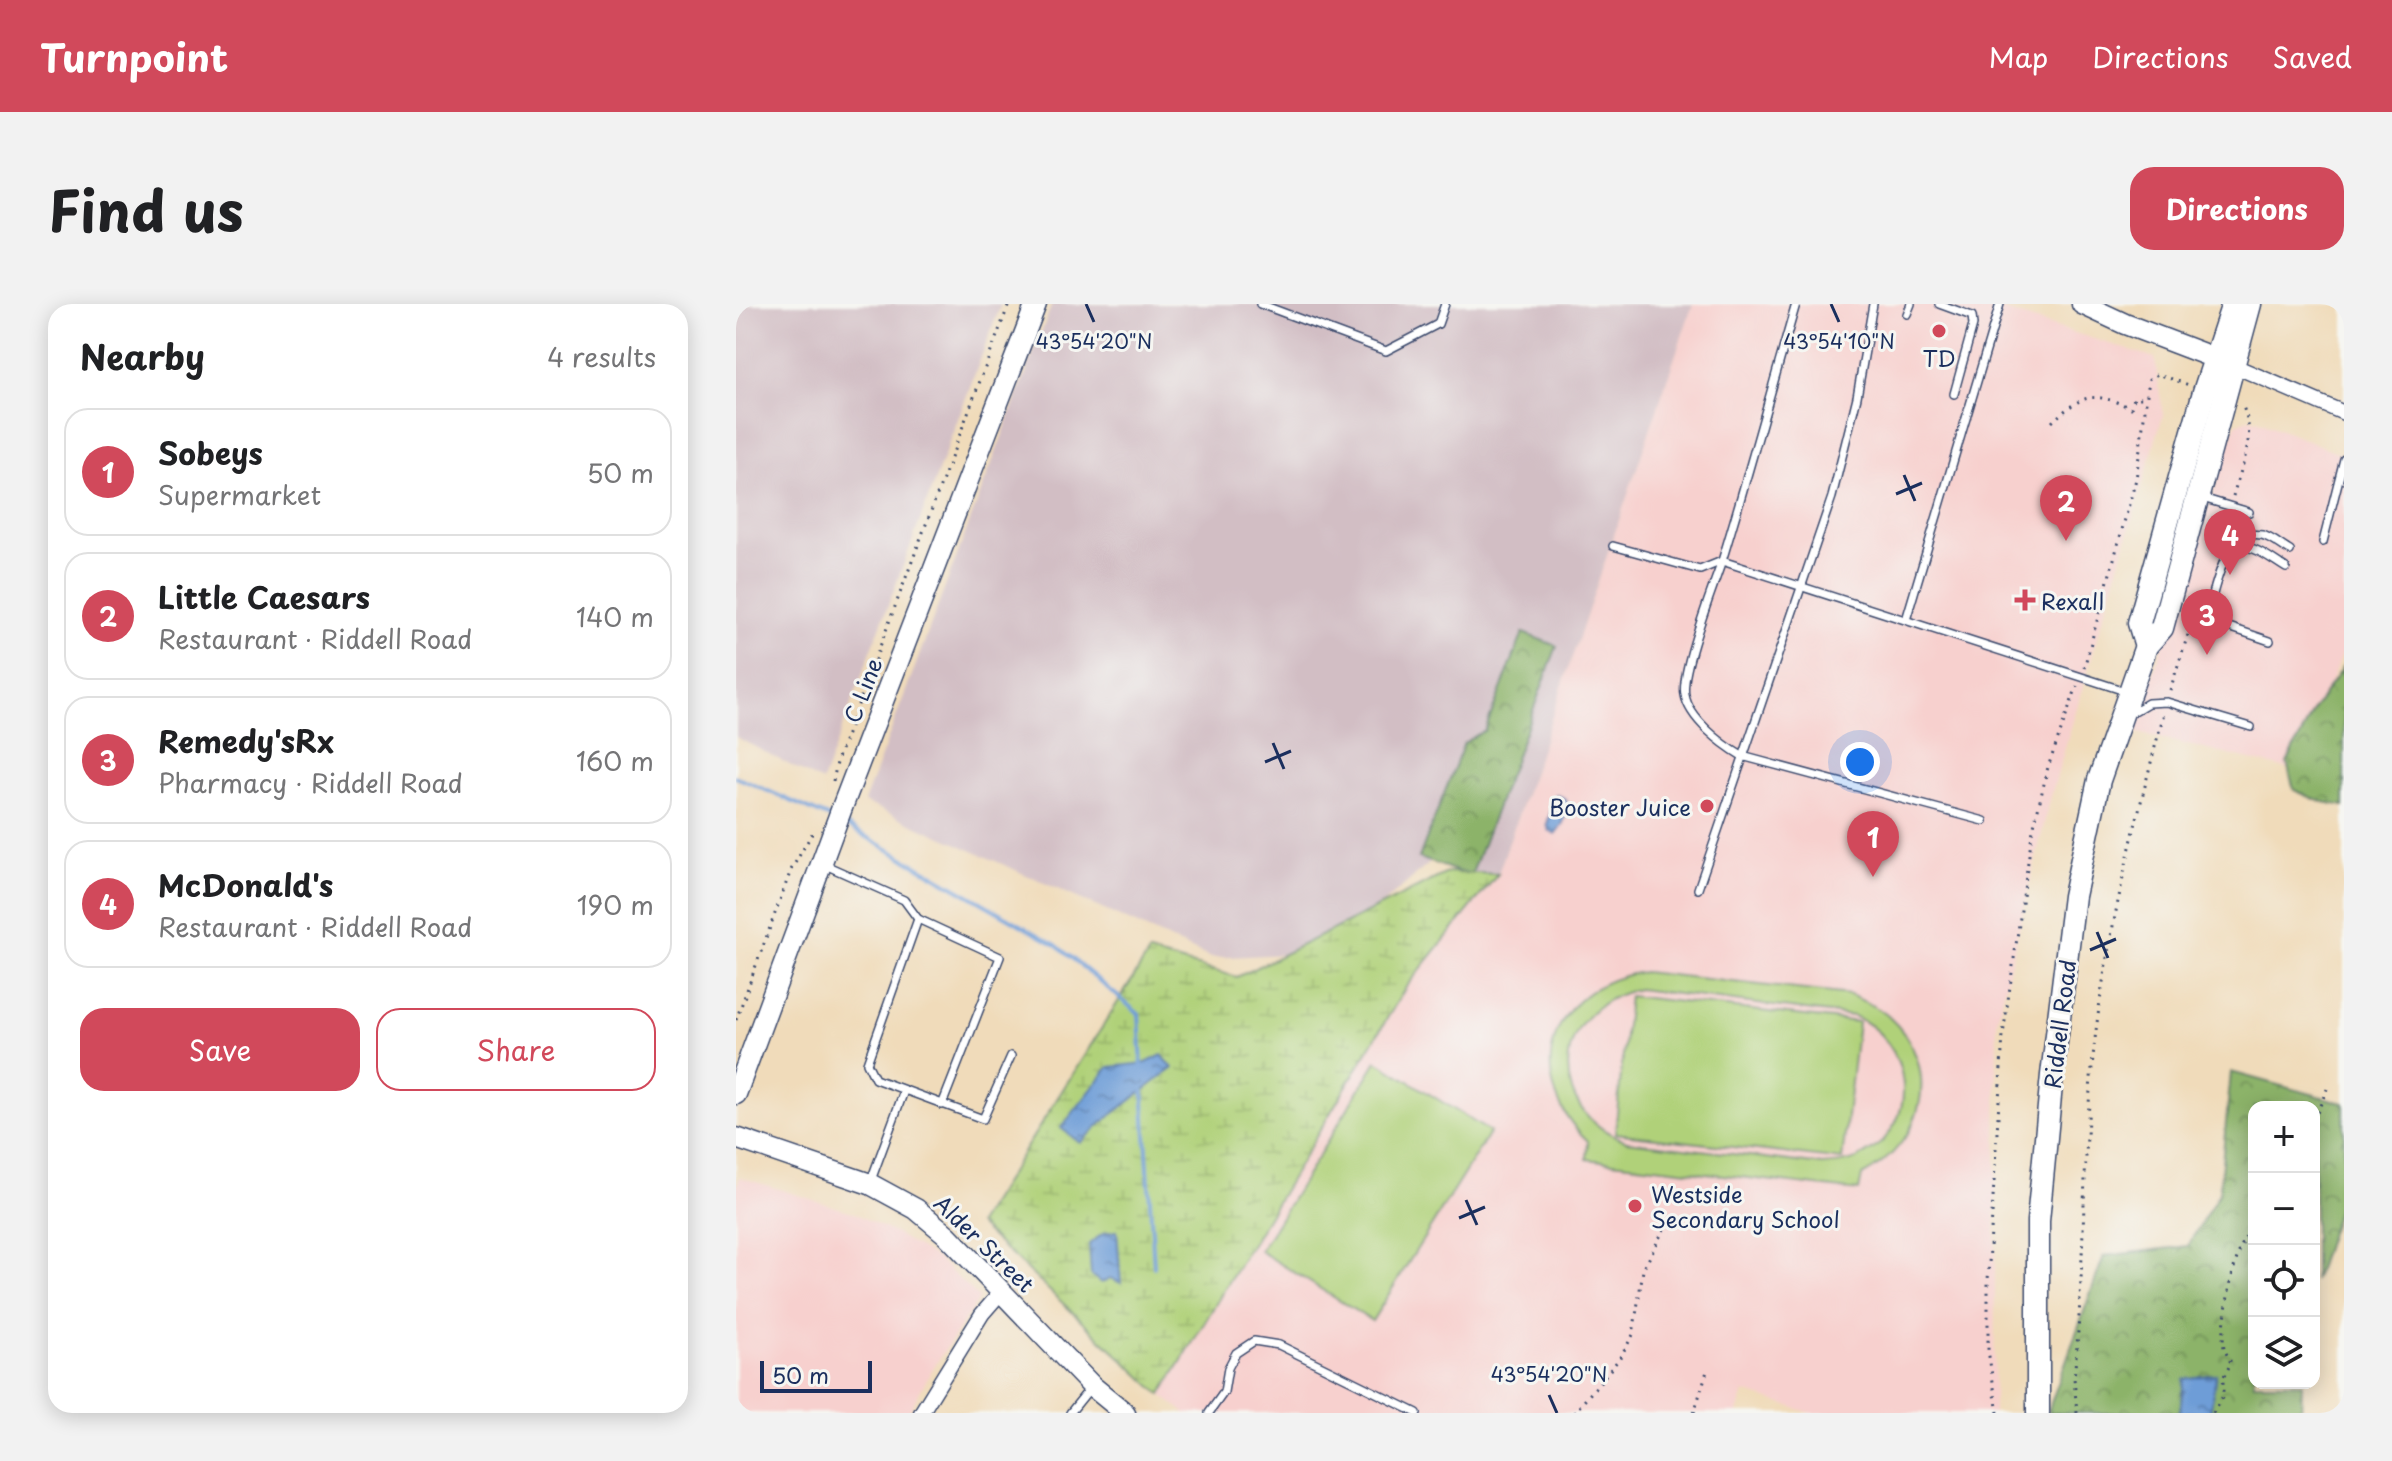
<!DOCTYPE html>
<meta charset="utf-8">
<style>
:root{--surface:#fff;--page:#f2f2f2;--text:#202124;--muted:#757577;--line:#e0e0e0;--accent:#d1495b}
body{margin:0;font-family:"Playpen Sans",sans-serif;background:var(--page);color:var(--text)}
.controls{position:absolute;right:24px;bottom:24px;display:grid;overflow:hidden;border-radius:16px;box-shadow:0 4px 20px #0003}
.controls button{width:72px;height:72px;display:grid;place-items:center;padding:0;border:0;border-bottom:2px solid var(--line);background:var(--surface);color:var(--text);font:40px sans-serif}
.scale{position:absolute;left:24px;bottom:20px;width:112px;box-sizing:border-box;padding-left:8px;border:4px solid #1b2f5e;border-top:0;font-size:22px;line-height:28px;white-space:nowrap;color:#1b2f5e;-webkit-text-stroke:6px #f6f6f2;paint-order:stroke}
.you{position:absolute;left:1124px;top:458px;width:28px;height:28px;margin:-20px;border:6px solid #fff;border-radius:50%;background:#1a73e8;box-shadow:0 0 0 12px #1a73e833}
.badge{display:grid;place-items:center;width:52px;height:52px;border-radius:50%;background:var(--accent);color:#fff;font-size:26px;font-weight:700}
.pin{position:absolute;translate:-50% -66px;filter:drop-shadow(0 2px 4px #0008)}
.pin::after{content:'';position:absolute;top:42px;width:28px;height:24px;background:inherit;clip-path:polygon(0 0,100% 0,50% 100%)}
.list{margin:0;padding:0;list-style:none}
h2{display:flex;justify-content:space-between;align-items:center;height:104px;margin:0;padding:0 32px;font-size:34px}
h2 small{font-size:26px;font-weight:400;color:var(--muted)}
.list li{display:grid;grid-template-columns:52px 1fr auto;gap:24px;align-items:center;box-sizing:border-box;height:128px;margin:0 16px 16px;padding:0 16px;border:2px solid var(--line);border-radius:24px}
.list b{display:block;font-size:30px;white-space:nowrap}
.list p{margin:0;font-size:26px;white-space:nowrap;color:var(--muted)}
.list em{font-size:26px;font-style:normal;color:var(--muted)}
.actions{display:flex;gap:16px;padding:24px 32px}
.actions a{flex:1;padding:18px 0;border:2px solid var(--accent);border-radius:24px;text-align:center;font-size:28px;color:var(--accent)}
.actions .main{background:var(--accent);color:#fff}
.icon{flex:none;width:44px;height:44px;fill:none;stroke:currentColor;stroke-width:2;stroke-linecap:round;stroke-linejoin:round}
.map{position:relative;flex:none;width:1608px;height:1109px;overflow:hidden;border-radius:24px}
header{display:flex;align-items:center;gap:48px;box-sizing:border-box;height:112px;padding:0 40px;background:var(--accent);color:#fff}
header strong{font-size:38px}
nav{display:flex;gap:44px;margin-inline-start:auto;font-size:28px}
.intro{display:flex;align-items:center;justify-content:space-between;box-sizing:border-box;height:192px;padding:0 48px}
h1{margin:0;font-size:56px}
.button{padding:20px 36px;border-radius:24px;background:var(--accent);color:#fff;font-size:28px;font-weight:700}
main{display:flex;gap:48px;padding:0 48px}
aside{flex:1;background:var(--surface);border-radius:24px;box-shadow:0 4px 20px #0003}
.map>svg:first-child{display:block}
.built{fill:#f7d0ce}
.industrial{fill:#d2bec4}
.forest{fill:url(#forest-crowns);stroke:#547164;stroke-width:2}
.wetland{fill:url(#wetland-marsh);stroke:#66806c;stroke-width:2}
.pitch{fill:#b0d179;stroke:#66806c;stroke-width:2;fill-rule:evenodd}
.water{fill:url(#water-ripples);stroke:#44669a;stroke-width:2}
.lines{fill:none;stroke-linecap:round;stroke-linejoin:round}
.stream{stroke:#6e9dd7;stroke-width:4}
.lane-casing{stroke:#3b496c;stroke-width:10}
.street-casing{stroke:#3b496c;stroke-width:17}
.secondary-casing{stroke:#3b496c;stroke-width:23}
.primary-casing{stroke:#3b496c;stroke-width:25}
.path{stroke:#3b496c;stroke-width:3;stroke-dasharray:2 6;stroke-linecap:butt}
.lane{stroke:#fff;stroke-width:7}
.street{stroke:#fff;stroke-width:14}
.secondary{stroke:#fff;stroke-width:20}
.primary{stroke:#fff;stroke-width:22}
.ticks{fill:none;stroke:#1b2f5e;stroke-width:3}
.poi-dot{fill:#d1495b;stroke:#f6f6f2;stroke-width:3}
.labels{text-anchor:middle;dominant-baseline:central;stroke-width:6;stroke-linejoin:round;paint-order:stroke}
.poi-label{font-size:22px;fill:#1b2f5e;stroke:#f6f6f2;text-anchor:start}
.street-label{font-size:22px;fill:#1b2f5e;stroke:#f6f6f2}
.ticks-label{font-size:20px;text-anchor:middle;fill:#1b2f5e;stroke:#f6f6f2;stroke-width:6;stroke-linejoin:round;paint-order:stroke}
</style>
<header>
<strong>Turnpoint</strong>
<nav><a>Map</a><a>Directions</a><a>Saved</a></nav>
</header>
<div class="intro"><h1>Find us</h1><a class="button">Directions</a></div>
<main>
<aside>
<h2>Nearby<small>4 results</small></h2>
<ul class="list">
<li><span class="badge">1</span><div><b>Sobeys</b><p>Supermarket</p></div><em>50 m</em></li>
<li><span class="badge">2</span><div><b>Little Caesars</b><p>Restaurant · Riddell Road</p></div><em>140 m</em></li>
<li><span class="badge">3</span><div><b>Remedy'sRx</b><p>Pharmacy · Riddell Road</p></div><em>160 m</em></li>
<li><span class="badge">4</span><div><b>McDonald's</b><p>Restaurant · Riddell Road</p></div><em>190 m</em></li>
</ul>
<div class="actions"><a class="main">Save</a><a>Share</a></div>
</aside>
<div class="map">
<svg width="1608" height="1109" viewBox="0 0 1608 1109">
<defs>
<pattern id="forest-crowns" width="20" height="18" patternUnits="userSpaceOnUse" patternTransform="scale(2)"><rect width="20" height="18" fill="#8cb369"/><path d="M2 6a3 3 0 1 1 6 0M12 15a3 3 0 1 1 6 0" fill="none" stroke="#72925a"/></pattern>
<pattern id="wetland-marsh" width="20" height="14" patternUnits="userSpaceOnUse" patternTransform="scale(2)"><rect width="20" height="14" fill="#b0d179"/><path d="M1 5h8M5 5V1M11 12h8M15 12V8" fill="none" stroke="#97b46b"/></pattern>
<pattern id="water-ripples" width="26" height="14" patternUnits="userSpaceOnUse" patternTransform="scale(2)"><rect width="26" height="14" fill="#6e9dd7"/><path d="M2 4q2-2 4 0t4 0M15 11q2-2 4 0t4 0" fill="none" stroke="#5a80b2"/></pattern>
</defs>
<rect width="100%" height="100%" fill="#f6f6f2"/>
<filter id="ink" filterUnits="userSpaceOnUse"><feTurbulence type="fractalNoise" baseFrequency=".0125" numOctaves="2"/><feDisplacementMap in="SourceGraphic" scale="16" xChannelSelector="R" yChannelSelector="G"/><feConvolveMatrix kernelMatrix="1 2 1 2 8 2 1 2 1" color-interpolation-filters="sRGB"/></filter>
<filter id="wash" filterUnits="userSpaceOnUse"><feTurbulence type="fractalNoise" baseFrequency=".006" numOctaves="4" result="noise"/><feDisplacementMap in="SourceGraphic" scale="32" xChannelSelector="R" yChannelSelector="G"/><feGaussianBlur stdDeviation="1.8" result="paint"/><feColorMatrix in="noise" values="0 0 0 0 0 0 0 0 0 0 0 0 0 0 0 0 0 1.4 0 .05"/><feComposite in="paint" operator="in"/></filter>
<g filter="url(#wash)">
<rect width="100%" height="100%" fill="#f0dbba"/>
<g class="built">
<polygon points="957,0 1246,0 1419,54 1427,111 1313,499 1261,717 1258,1109 1075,1109 1008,1088 1001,1109 450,1109 425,1091 670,683 762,570"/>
<polygon points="1515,114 1608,151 1608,344 1560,467 1398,428 1500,120"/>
<polygon points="4,873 116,908 162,931 202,955 243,994 196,1066 172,1109 0,1109 0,884"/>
</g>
<g class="industrial">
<polygon points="0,0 265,0 86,478 0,433"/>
<polygon points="316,0 957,0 762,570 735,572 695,558 644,602 550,650 475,654 128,498"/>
</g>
<g class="forest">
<polygon points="787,329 821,342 735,572 683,554 728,439 749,426"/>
<polygon points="1608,361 1608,502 1583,497 1558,486 1551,459 1579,403"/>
<polygon points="1495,768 1608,799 1608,887 1578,977 1578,803 1518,803 1518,1079 1566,1079 1565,1109 1474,1109 1479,1070 1448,1075 1444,1109 1315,1109 1312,1107 1368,952 1452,942 1483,889"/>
</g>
<polygon class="wetland" points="713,568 762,570 670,683 425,1091 242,920 413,649 501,673"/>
<g class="pitch">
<path d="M908,668L1114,691C1127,697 1142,703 1152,712C1209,763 1188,839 1126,872L1123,887L851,855L852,837C782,772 816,680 908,668ZM902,685L1117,712C1176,736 1187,819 1128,851C1115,859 1101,860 1086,861L891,837C807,808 815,704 902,685Z"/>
<polygon points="893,692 1122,718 1106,856 879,829"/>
<polygon points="641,757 754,828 636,1017 524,947"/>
</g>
<g class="water">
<polygon points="820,491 829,494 833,504 826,521 819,530 813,526 811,520"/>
<polygon points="426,751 437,764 374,812 344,839 325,824 373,763 410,759"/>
<polygon points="381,927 385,979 374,974 365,979 355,971 353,940 368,929"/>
<polygon points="1480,1070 1474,1109 1444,1109 1448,1075"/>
</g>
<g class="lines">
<g class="stream">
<polyline points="0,473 96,515"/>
<polyline points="108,520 320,641 403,710 406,765"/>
<polyline points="407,782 418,963"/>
</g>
</g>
</g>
<g filter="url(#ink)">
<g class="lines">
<g class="lane-casing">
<g id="lane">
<polyline points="524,0 650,47 702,20 709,0"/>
<path d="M1060,0C1035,86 1012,172 986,257C977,284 944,368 949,391C953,415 986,440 1006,452L1248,517"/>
<polyline points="1203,0 1236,12 1237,21 1218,90"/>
<polyline points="1171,10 1175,0"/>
<polyline points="1463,193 1513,208"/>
<polyline points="1587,238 1608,155"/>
<polyline points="877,242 964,266 986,257 1392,388"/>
<path d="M1495,244C1515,237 1533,254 1550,264"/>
<polyline points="1170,316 1264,0"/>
<path d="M1534,337L1478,318L1472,307C1481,281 1488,224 1526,231C1535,233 1545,242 1554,247"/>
<polyline points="1395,409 1412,399 1431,398 1515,423"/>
<polyline points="87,560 168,596 182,615 264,653 206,801"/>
<polyline points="962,585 1096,193 1121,93 1137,0"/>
<polyline points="182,615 131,759 139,775 247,815 275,752"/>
<polyline points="134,879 168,787"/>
<polyline points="334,1109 355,1083"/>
<polyline points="473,1109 488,1088 492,1064 500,1049 518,1037 543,1041 681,1109"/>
</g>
</g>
<g class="street-casing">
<g id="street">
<polyline points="1496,61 1608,109"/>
<polyline points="185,1109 246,1010 266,987"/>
</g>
</g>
<g class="secondary-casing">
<g id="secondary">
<polyline points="1346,0 1389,20 1494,60"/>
<polyline points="0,790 107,501 300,0"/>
<polyline points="0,834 134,880 180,905 211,931 356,1082 389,1109"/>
</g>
</g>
<g class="primary-casing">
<g id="primary">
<polyline points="1410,342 1403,319 1468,88 1497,0"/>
<polyline points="1302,1109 1302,917 1316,771 1338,592 1363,476 1410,342 1426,324 1514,0"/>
</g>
</g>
<g class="path">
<path d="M1316,118C1346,90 1357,87 1395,104L1398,94H1409"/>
<path d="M1497,192C1505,162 1521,134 1507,103"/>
<polyline points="1481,246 1492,211"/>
<polyline points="1348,364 1400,175 1413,75 1422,70 1453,81"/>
<polyline points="1434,386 1460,306"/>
<polyline points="97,477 102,454 273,0"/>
<polyline points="0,716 55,566 77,528"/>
<polyline points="1578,816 1591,785"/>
<polyline points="838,1109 883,1055 897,1031 907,966 928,925"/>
<polyline points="958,1109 971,1067"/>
<polyline points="1262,1109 1252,1046 1252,976 1267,731 1296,530 1312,463 1341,382"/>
<path d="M1341,1109L1338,1074C1349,967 1346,860 1357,753C1369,637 1398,522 1428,409"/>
<path d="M1477,1109L1487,1092V1074L1495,1059C1492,1052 1487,1045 1487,1036C1490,999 1496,949 1518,919"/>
</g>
<use href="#lane" class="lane"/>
<use href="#street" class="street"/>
<use href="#secondary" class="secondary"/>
<use href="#primary" class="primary"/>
</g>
</g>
<path class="ticks" d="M350,0L358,18M1095,0L1103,18M1168,171L1179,197M1160,190L1186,179M537,439L548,465M529,458L555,447M1361,628L1372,654M1354,646L1380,635M730,896L741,921M723,914L749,903M813,1091L821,1109"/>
<g class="poi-dot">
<circle cx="1203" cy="27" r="8"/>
<path d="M1285 284h8v8h8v8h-8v8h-8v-8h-8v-8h8z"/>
<circle cx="971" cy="502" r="8"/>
<circle cx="899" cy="902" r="8"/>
</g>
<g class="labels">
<g class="poi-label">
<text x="1203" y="53" text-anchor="middle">TD</text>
<text x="1305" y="296">Rexall</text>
<text x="955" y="502" text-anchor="end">Booster Juice</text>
<text x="915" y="889">Westside<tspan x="915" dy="25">Secondary School</tspan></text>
</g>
<g class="street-label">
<text transform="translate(126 386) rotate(-69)">C Line</text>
<text transform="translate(1323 720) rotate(-83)">Riddell Road</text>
<text transform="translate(249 939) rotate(44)">Alder Street</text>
</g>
</g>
<g class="ticks-label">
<text x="358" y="45">43°54'20"N</text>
<text x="1103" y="45">43°54'10"N</text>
<text x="813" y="1078">43°54'20"N</text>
</g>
</svg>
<div class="controls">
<button>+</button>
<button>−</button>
<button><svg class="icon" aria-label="locate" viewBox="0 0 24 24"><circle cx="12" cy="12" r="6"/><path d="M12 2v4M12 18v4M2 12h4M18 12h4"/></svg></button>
<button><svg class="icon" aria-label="layers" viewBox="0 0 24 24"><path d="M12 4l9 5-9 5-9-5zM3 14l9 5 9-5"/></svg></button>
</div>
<div class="scale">50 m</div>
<div class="you"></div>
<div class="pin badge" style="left:1137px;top:573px">1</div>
<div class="pin badge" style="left:1330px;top:237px">2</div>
<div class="pin badge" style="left:1471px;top:351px">3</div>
<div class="pin badge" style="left:1494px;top:271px">4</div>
</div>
</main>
